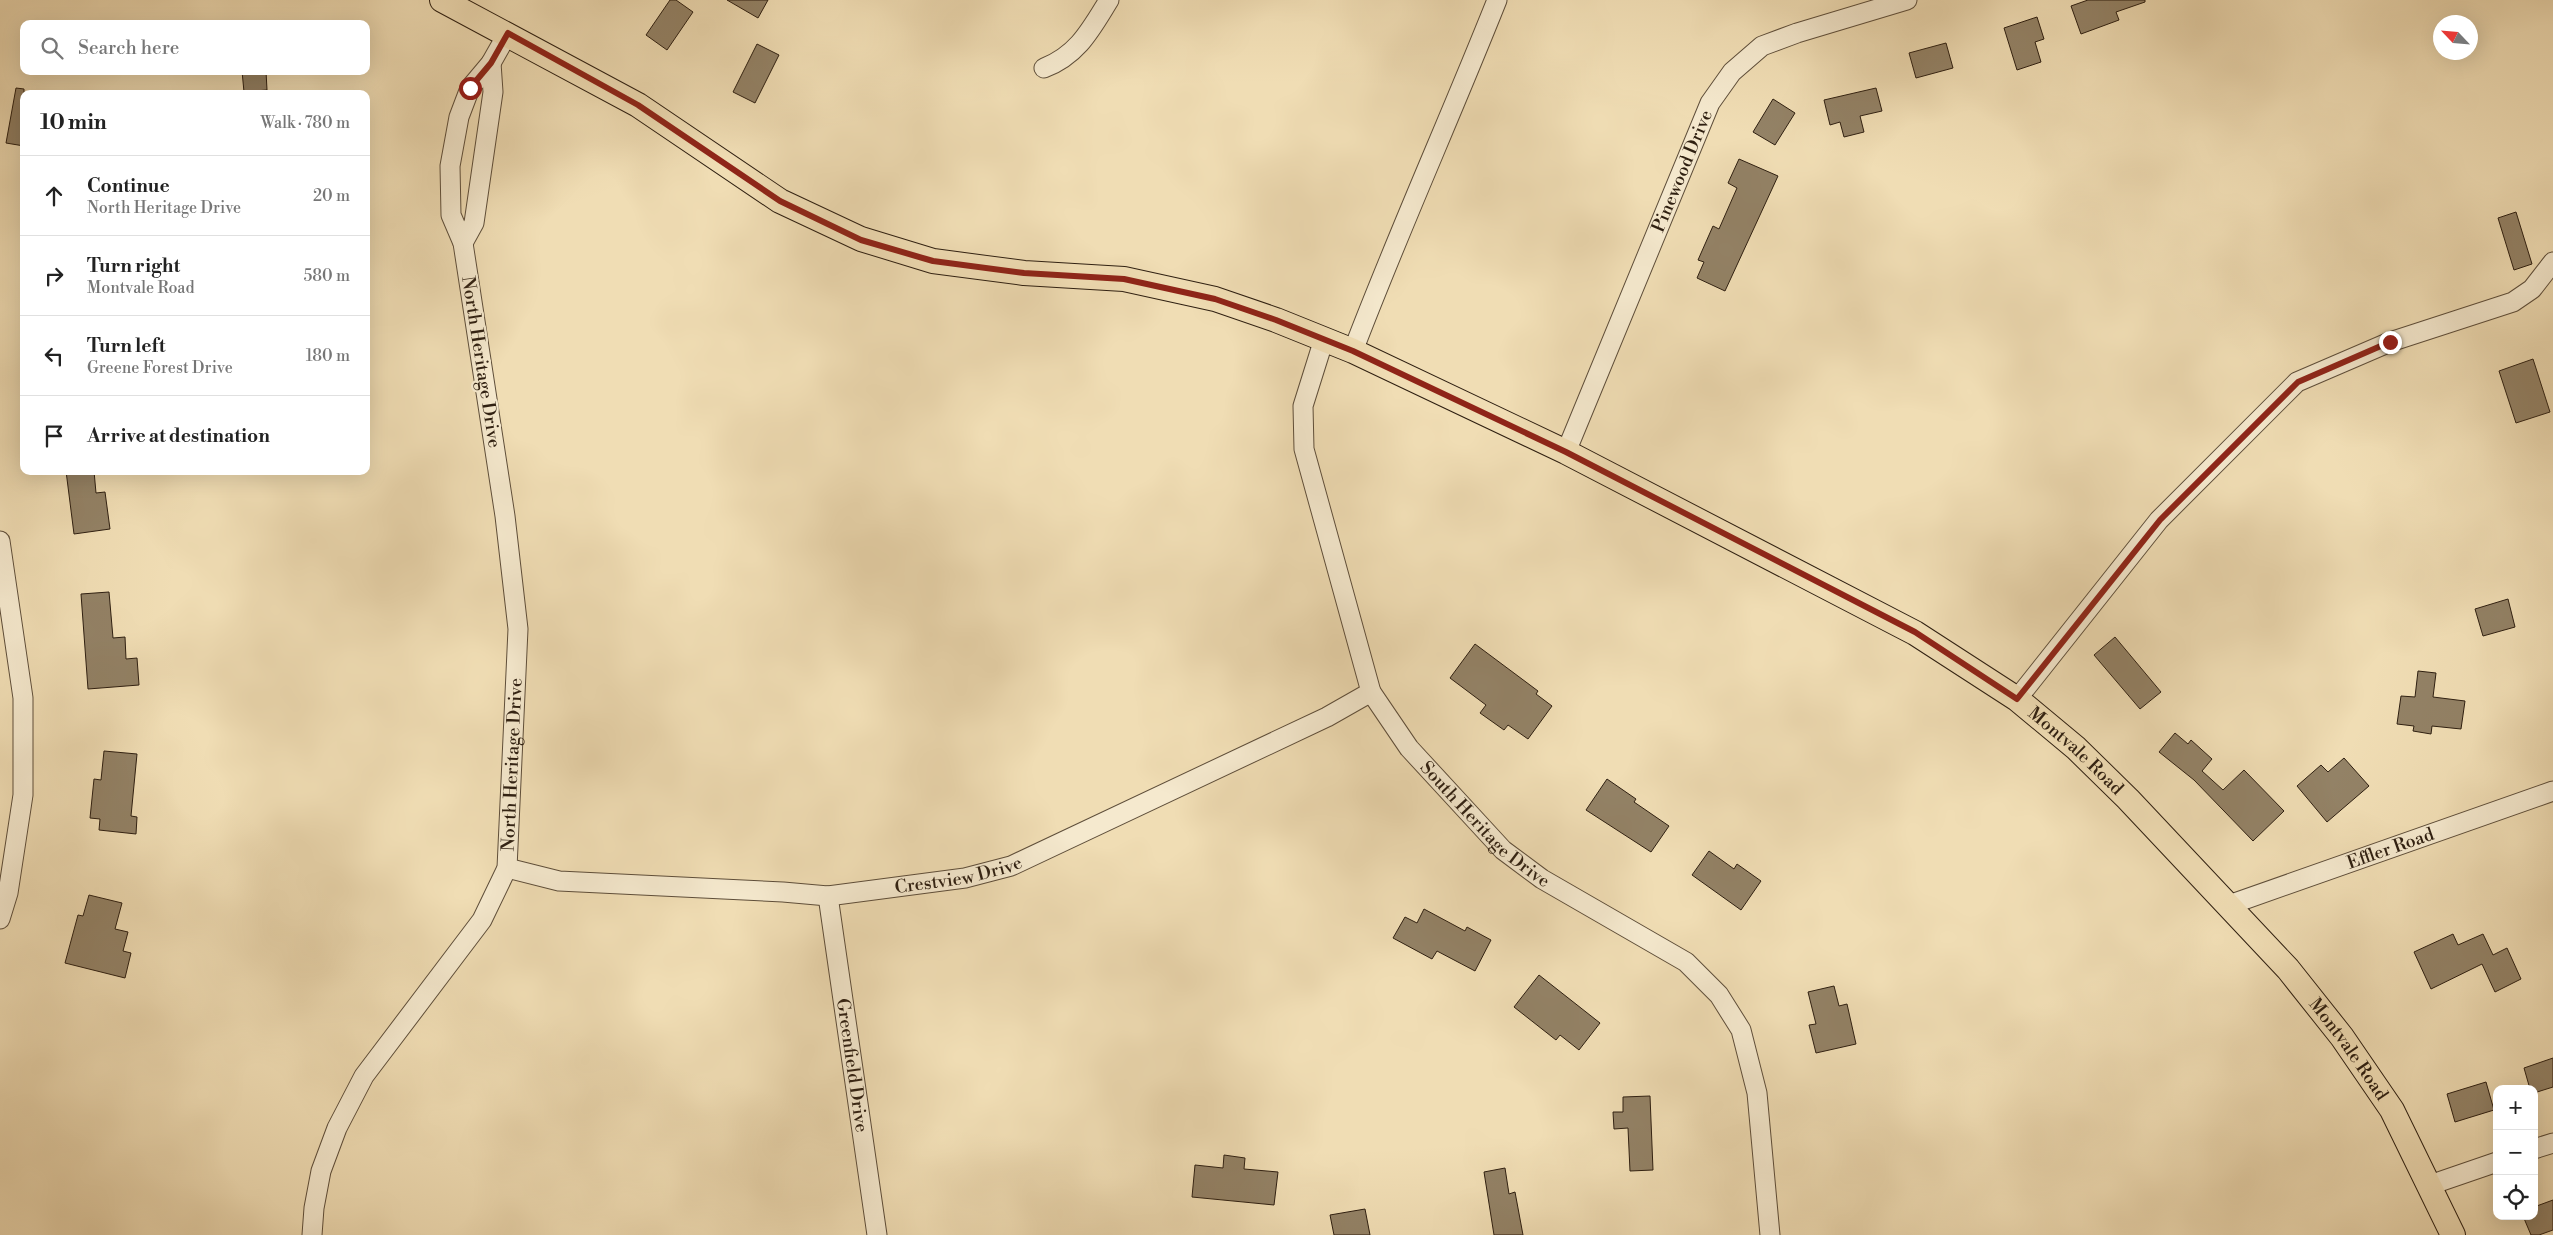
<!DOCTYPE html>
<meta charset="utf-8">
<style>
:root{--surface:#fff;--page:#f6f6f6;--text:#222;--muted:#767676;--line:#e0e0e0}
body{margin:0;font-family:"Libre Bodoni",serif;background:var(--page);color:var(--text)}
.controls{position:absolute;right:15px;bottom:15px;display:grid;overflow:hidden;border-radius:10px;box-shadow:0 5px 20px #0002}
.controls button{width:45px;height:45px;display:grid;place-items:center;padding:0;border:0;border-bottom:1px solid var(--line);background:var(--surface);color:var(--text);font:25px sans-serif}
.compass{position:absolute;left:2433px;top:15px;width:45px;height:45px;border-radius:50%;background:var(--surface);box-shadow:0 5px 20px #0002;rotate:296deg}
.stop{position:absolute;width:15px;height:15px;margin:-11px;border:4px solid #8f2418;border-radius:50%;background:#fff}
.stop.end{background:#8f2418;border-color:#fff;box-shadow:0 1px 5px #0008}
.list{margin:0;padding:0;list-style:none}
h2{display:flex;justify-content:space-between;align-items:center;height:65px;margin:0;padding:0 20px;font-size:21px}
h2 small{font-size:16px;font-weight:400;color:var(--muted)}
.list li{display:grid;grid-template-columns:32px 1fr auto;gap:15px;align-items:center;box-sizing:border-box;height:80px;padding:0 20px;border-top:1px solid var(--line)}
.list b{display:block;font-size:19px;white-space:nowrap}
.list p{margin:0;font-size:16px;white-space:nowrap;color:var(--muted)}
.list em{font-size:16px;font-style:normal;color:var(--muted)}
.icon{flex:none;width:28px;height:28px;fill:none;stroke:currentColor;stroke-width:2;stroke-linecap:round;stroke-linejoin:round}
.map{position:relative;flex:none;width:2553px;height:1235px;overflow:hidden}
.search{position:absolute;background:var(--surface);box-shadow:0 5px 20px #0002;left:20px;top:20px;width:350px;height:55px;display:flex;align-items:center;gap:12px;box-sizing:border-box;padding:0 18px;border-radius:10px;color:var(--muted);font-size:19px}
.panel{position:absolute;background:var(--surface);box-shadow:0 5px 20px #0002;left:20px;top:90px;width:350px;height:385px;border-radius:10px}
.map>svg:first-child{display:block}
.building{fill:#938266;stroke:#2e1f11}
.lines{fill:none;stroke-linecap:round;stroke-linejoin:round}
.minor-casing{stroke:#5e4e3a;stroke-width:21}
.major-casing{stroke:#2e1f11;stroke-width:26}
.minor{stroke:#f5e9ce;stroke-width:19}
.major{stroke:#f0ddb4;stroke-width:24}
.route{stroke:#8f2418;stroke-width:6}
.labels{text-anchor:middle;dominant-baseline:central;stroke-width:4.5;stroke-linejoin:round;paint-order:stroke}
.street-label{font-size:18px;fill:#2e1f11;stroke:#f5e9ce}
</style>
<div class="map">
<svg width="2553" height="1235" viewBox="0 0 2553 1235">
<rect width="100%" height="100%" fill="#f0ddb4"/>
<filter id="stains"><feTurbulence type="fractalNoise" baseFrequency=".004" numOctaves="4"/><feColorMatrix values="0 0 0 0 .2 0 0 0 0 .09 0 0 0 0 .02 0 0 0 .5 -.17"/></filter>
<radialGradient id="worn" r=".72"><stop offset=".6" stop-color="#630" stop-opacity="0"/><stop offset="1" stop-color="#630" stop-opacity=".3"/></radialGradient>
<g class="building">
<polygon points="670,0 676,0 693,12 667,50 646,35"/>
<polygon points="727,0 768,0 758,18"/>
<polygon points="2088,0 2145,0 2145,2 2116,12 2119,20 2081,34 2071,6"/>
<polygon points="2037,17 2044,39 2035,42 2041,62 2017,70 2004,28"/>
<polygon points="1946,43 1953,68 1916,78 1909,53"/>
<polygon points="757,44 779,55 755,103 733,92"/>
<polygon points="242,71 266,71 267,90 244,92"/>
<polygon points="16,88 24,89 24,146 6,143"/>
<polygon points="1876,88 1882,111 1860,116 1864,132 1844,137 1840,122 1830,125 1824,100"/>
<polygon points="1773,99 1795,113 1775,145 1753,132"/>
<polygon points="1739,159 1778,176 1725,291 1697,278 1704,262 1698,260 1713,226 1719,229 1737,188 1728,183"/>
<polygon points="2516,212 2532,264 2514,270 2498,218"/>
<polygon points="2533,359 2550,412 2516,423 2499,371"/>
<polygon points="66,471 94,471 96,493 105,492 110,529 74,534"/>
<polygon points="109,592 113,638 125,637 126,659 137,658 139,685 88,689 81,594"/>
<polygon points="2508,599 2515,627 2483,636 2475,609"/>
<polygon points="2115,637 2161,692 2140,709 2094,655"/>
<polygon points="1475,644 1538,691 1536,694 1552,706 1528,739 1508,725 1504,730 1480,713 1486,705 1450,678"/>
<polygon points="2418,671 2436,673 2433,697 2465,701 2461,729 2432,726 2431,734 2413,731 2414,726 2397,724 2401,696 2415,697"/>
<polygon points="2175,733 2188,744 2191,740 2212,759 2202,771 2223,790 2244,770 2284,811 2253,841 2194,780 2159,752"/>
<polygon points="104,751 137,754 131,816 137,817 136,834 99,830 100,819 90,818 94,779 101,780"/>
<polygon points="2344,758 2369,786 2327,822 2297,786 2321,765 2328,772"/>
<polygon points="1607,779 1636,799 1634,802 1669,826 1651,852 1586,810"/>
<polygon points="1709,851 1734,869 1737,864 1761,881 1741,910 1692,875"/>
<polygon points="89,895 122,903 115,929 128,932 123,951 131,953 125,978 65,963 78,915 83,916"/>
<polygon points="1424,909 1465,931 1467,927 1491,940 1475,971 1437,951 1432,959 1393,938 1405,917 1417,923"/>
<polygon points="2453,934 2458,945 2483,934 2493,955 2507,948 2521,979 2495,992 2482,964 2431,989 2414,952"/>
<polygon points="1539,975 1600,1023 1579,1050 1560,1035 1556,1040 1514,1007"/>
<polygon points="1834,986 1839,1006 1847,1004 1856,1044 1816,1053 1809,1025 1816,1024 1808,992"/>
<polygon points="2553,1058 2553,1087 2534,1093 2534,1089 2530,1089 2524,1068"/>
<polygon points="2486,1082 2494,1110 2455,1122 2447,1094"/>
<polygon points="1650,1096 1653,1170 1630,1171 1628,1128 1614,1129 1613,1112 1623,1112 1623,1097"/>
<polygon points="1224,1155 1245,1158 1244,1169 1278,1172 1274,1205 1192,1197 1195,1165 1223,1168"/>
<polygon points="1505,1168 1509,1194 1515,1192 1523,1235 1494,1235 1484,1172"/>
<polygon points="2553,1200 2553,1230 2539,1235 2531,1235 2523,1216 2534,1216 2534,1207"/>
<polygon points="1365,1209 1370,1235 1334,1235 1330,1215"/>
</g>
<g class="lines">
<g class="minor-casing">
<g id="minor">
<path d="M1044,68C1078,55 1091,29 1109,0"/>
<polyline points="463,243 474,223 493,92 491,63"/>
<path id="s1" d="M1324,339L1303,406L1304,449L1371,692L1409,748L1503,850L1542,879L1686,962L1719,995L1741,1030L1757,1093L1770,1235"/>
<path d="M1353,351C1398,233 1450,118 1497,0"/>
<path id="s2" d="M1566,452L1710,103L1732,72L1762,46L1797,33L1907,0"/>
<polyline points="0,541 23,698 23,795 8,893 0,919"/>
<polyline points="2017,699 2159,520 2297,382 2390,342 2513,302 2532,289 2553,262"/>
<path id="s3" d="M507,868L559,881L783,892L828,896L965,878L1011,866L1327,717L1371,692"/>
<path id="s4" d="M828,896L877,1235"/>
<path id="s5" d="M2229,905L2553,791"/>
<polyline points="2534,1149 2553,1143"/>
<polyline points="2430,1185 2497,1162"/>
<path id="s6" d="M312,1235L314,1208L321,1171L337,1128L364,1076L482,920L507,868L518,629L505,516L463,243L451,215L450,166L459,117L470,88L491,63L508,33"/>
</g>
</g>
<g class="major-casing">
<g id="major">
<path id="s7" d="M442,0L638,105L780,201L861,239L933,261L1024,273L1124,279L1215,299L1276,320L1353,351L1566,452L1915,633L2017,699L2076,748L2128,799L2288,969L2342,1037L2392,1110L2453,1235"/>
</g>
</g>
<use href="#minor" class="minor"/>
<use href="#major" class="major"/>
</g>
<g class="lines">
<polyline class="route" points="470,88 491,63 508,33 638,105 780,201 861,240 933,261 1024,273 1124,279 1215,299 1276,320 1353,351 1566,452 1915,632 2017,699 2160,520 2298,382 2390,342"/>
</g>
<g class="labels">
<g class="street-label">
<text stroke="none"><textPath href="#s2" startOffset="304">Pinewood Drive</textPath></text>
<text transform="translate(481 362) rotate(81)">North Heritage Drive</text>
<text stroke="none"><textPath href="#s7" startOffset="1820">Montvale Road</textPath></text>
<text stroke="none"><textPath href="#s6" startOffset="526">North Heritage Drive</textPath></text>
<text stroke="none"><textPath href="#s1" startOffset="541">South Heritage Drive</textPath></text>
<text stroke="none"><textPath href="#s5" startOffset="171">Effler Road</textPath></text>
<text stroke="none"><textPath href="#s3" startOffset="455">Crestview Drive</textPath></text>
<text stroke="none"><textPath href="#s7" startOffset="2225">Montvale Road</textPath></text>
<text stroke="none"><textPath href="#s4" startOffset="171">Greenfield Drive</textPath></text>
</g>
</g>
<rect width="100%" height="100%" filter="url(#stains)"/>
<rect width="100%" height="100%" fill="url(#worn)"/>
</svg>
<div class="controls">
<button>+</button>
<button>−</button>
<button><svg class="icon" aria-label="locate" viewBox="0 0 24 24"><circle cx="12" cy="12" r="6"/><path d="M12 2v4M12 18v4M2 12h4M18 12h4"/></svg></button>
</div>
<svg class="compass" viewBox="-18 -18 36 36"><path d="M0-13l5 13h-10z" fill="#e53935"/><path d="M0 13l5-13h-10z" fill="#767676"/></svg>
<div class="stop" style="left:470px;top:88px"></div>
<div class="stop end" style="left:2390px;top:342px"></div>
<div class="search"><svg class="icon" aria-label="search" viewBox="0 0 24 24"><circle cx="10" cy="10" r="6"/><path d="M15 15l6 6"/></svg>Search here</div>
<section class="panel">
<h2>10 min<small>Walk · 780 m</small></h2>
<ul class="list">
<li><svg class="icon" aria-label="ahead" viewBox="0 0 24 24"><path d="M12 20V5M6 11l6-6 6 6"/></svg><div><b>Continue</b><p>North Heritage Drive</p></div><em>20 m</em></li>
<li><svg class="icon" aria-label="right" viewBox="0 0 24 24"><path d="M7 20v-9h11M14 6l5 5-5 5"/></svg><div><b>Turn right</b><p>Montvale Road</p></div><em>580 m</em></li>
<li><svg class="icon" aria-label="left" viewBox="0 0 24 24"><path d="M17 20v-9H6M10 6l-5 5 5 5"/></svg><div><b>Turn left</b><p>Greene Forest Drive</p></div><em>180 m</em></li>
<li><svg class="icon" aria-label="arrive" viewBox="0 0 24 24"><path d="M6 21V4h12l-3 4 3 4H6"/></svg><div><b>Arrive at destination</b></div></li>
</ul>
</section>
</div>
